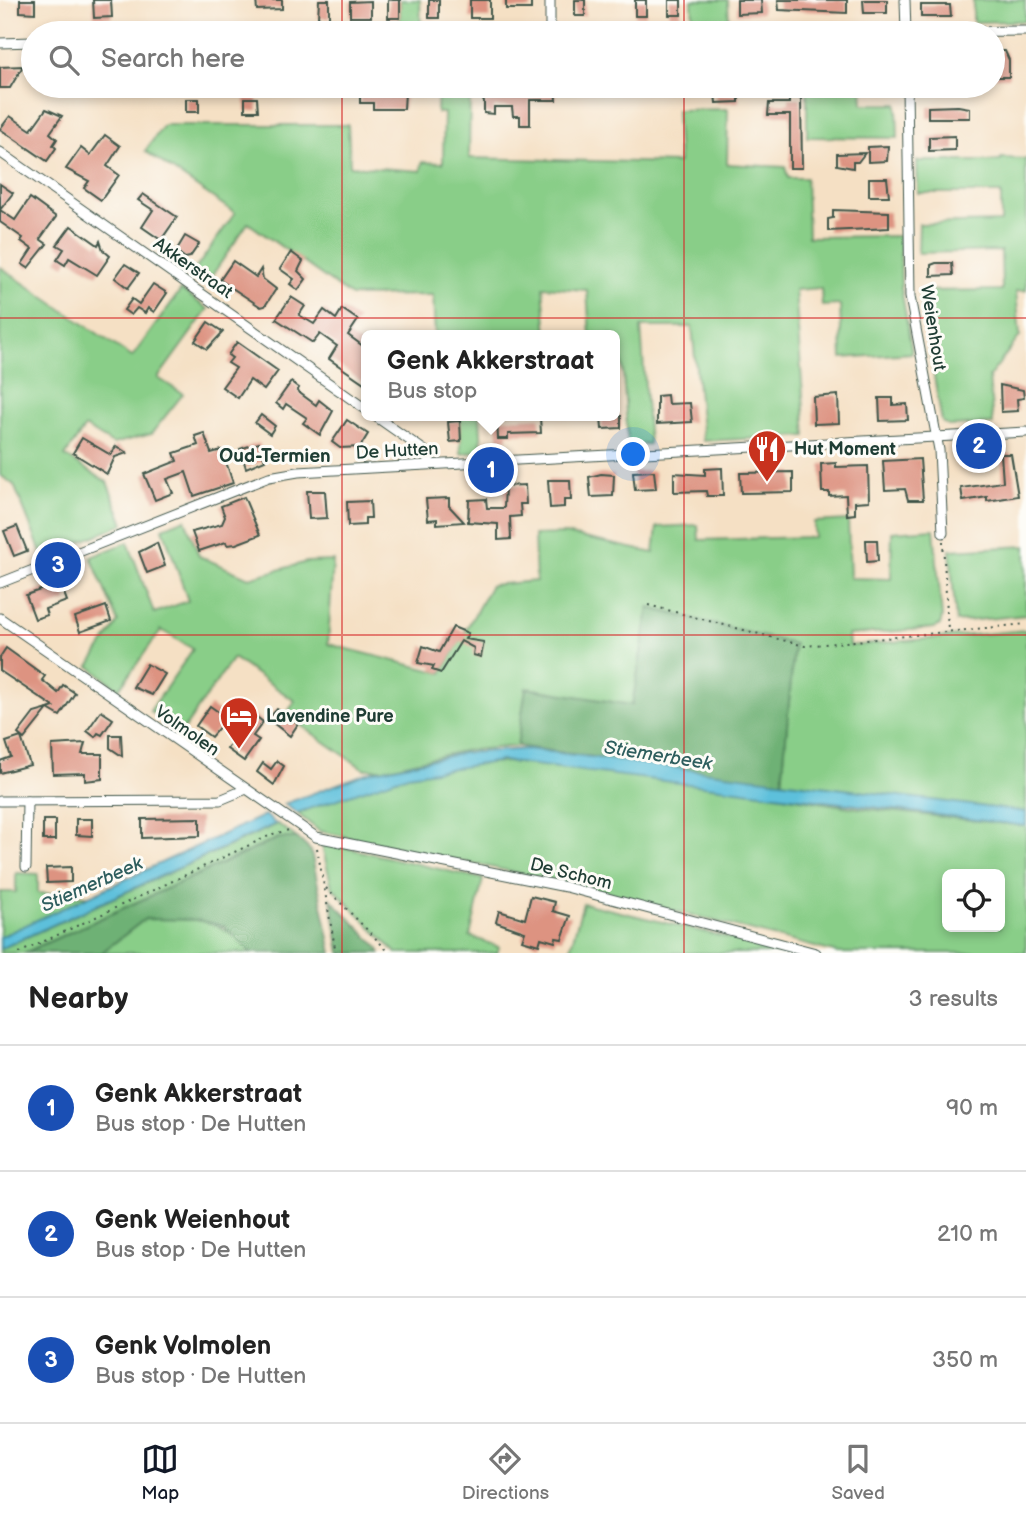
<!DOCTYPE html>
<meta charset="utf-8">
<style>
:root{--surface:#fff;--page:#f6f6f6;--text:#222;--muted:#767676;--line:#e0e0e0;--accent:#111827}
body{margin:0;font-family:"Balsamiq Sans",sans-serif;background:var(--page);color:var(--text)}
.controls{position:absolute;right:21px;bottom:21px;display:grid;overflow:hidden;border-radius:10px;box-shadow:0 4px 10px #0003}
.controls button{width:63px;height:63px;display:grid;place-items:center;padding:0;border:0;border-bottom:2px solid var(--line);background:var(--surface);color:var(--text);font:35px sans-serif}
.you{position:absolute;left:634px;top:455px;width:24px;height:24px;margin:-18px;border:5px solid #fff;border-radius:50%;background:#1a73e8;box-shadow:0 0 0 10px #1a73e833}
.badge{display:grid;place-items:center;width:46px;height:46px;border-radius:50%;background:var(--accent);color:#fff;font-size:23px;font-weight:700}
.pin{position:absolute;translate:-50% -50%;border:4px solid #fff;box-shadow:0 2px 7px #0006}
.popup{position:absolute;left:361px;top:330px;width:259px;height:91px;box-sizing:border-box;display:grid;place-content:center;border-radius:10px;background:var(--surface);filter:drop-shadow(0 2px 5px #0005);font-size:23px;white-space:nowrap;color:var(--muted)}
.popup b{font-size:26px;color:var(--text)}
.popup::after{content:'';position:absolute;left:50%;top:100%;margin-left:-14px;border:14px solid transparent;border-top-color:var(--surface)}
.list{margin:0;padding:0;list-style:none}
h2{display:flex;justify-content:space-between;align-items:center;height:91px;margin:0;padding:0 28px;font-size:30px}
h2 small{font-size:23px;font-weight:400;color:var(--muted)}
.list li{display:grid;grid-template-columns:46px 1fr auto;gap:21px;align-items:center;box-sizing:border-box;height:126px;padding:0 28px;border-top:2px solid var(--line)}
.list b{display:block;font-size:26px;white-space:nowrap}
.list p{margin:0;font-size:23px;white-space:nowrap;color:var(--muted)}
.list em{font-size:23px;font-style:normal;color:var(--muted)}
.icon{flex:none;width:38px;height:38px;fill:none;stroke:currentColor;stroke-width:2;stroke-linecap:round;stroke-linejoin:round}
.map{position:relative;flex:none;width:1026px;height:953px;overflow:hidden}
.search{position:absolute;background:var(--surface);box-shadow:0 4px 10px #0003;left:21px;right:21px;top:21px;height:77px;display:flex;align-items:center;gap:18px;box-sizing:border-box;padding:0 24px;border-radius:38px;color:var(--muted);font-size:26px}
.sheet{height:469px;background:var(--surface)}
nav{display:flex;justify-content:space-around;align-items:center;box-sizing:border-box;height:98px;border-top:2px solid var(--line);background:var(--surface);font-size:19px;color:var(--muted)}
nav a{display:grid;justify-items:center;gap:4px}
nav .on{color:var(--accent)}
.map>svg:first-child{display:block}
.green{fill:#89ce88;stroke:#54865e;stroke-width:2;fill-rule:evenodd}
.forest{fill:#6eb174;stroke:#467754;stroke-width:2}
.water{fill:#5dc0db;stroke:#3e7e88;stroke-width:2}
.building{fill:#dd9381}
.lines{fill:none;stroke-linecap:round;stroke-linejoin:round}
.minor-casing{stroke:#3f554a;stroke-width:11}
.path{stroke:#3f554a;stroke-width:2;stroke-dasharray:2 5;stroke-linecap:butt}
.minor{stroke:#fff;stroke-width:9}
.grid{fill:none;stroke:#d62828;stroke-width:2;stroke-opacity:0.55}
.labels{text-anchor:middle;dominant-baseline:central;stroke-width:6;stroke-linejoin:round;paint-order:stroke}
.street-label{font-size:18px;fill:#1f3d34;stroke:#fdfcf7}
.poi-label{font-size:18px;font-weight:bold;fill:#1f3d34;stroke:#fdfcf7;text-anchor:start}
.neighbourhood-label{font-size:19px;font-weight:bold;fill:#1f3d34;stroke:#fdfcf7}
.water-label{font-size:19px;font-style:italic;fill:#2e5e5e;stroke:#fdfcf7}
</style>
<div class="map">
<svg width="1026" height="953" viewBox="0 0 1026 953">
<rect width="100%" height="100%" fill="#fdfcf7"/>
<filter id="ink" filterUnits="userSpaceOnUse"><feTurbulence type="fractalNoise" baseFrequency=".0143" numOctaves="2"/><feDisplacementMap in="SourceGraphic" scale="14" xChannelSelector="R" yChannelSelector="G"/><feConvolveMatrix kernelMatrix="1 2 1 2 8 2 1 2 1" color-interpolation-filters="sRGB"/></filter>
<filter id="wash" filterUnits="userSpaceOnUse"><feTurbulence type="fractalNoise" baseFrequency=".00686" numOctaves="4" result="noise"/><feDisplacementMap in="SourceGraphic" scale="28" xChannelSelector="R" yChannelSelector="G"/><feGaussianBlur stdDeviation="1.57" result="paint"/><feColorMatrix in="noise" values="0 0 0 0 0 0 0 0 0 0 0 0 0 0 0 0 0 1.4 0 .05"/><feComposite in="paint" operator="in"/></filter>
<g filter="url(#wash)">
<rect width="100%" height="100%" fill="#f5e0c4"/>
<g class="green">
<polygon points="400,0 420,0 421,28 400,29"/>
<polygon points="692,0 728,0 729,25 693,24"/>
<polygon points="973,0 1025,0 1025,21 973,22"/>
<polygon points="438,86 470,86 469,158 679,163 676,110 728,109 727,164 785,167 788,178 806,178 808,237 900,236 901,287 912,353 842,358 840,305 822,306 821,288 795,290 806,436 703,441 692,327 641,327 649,444 628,445 622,360 615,360 615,335 590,335 587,290 543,287 547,335 435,335 433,295 351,296 248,223 211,277 210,286 192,274 235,213 145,151 164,125 348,125 350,166 421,171 422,162 443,163 444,113 437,113"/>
<polygon points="807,86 862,86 863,104 897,104 898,138 807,137"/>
<polygon points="1001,158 1026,159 1026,290 1016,291 1020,336 989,377 993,424 949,426 942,422 919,291 1002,290 1001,251 918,253 919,224 1001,222 1001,193 918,193 917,161 1001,161"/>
<polygon points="0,267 132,357 181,290 208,309 158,378 183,394 151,434 113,444 85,427 65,456 107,482 124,524 43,557 14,485 0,475"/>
<polygon points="460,416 480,416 482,451 461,454"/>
<polygon points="185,519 199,556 249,578 307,562 333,561 328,644 442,673 491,585 536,581 534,535 565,534 654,553 657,527 698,525 699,540 814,537 814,522 848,520 850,578 891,579 892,532 934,529 942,617 940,625 934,628 848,635 849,646 1026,630 1026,816 782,784 794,644 649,608 632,706 527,688 517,746 462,751 384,769 364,769 286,715 295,701 233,658 181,733 150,711 193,649 161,630 119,689 89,666 118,622 91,557 128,542 154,613 188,601 163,528"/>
<polygon points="1026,546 1026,615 956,622 950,550"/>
<path d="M508,762L677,779L850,807L1026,826V953H838L575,885L319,831L298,814C368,782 430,763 508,762ZM947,874H1000V927H947Z"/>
<polygon points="278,824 297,838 278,838 24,953 0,953 0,949"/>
<polygon points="321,842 483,879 470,936 499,947 497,953 396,953 332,887"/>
<polygon points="16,873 38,874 38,893 88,896 0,940 0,892 16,892"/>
<polygon points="583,903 792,953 569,953"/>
<path d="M145,919C192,920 218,913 251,953H101Z"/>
</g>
<g class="forest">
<polygon points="649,608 794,644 782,784 517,746 526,688 632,705"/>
<polygon points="279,838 297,838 311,851 332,953 251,953 224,926 198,920 145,919 101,953 24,953"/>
<polygon points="331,899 377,946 381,953 340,953"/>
</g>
<g class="water">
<polygon points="527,749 1026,812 1026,826 502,761 408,775 297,813 284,804 370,772 463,753"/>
<polygon points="265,815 276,824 0,949 0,937"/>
</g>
<g id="blocks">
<g class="building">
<polygon points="20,0 35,0 35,13 20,12"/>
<polygon points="93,0 111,0 112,17 94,18"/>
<polygon points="256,0 282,0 282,9 257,10"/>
<polygon points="319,0 329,0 329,18 318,18"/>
<rect x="388" y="0" width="12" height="18"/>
<rect x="429" y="0" width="10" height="18"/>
<rect x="470" y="0" width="20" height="18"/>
<rect x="506" y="0" width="25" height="9"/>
<rect x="575" y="0" width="10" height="16"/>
<rect x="635" y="0" width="11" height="16"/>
<rect x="669" y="0" width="12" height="15"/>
<polygon points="737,0 761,0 762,13 737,14"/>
<polygon points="778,0 847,0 847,13 779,10"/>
<polygon points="863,0 887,0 887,13 864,13"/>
<polygon points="371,1 371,17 350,17 350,2"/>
<polygon points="921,5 950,5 951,17 921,17"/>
<polygon points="995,51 1005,51 1009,60 1009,77 995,77"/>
<polygon points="23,66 10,88 0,88 0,67"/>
<polygon points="478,86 555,86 556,100 530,100 530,125 520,125 520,116 513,116 512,107 494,107 494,114 484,113 484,102 478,92"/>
<polygon points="405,92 404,109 373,109 373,103 360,103 360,93"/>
<polygon points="715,93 739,94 739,102 716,103"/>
<polygon points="245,98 257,98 258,111 245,111"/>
<polygon points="789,98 801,98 802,168 790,168 790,115 768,115 769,103 789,103"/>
<rect x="186" y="99" width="13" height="13"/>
<polygon points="958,106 970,108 970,118 928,118 928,107"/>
<polygon points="46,109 62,116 50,133 57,139 53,145 56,148 47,161 0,129 10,116 31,130"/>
<polygon points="105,135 120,146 107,166 119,175 101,200 84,188 89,181 66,169 81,148 90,155"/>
<polygon points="955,136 955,150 929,151 929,137"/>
<polygon points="888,146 887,161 868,162 868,147"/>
<polygon points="865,153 858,162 853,162 853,168 837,165 837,154"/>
<polygon points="869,178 887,178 889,196 869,196"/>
<polygon points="0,184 13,193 0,210 15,220 30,198 56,217 40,239 47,244 28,268 22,264 32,249 21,241 23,238 0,222"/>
<polygon points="143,194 177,217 161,240 142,227 153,210 138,200"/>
<polygon points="833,210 889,212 889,228 828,231 828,219 833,218"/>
<polygon points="71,226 98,245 100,241 103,250 110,256 97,275 69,258 65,265 57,260 64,249 57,245"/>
<polygon points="185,236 199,244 190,257 185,258 176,251"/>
<polygon points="291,252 303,261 298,271 306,279 298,290 290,284 294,279 280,269"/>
<polygon points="233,261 256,277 261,269 263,279 276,289 265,306 261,307 220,280"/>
<polygon points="936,263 952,263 953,275 931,276 931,265"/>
<polygon points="125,264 139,273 128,288 115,278"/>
<polygon points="153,284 167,293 154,312 148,308 145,313 137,308 131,315 124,310 132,299 139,304"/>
<polygon points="291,297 305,306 299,315 314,324 324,310 336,319 342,309 358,320 348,335 367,349 367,385 329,359 337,346 320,334 313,343 276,319"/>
<polygon points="208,322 223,332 207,349 195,341"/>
<polygon points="237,342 278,371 264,390 250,380 238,398 222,387 236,368 228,363 232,358 228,355"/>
<polygon points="291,382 299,388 297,391 316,405 319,400 333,411 320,435 303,423 307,418 286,404 283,409 276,403"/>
<polygon points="1000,385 1023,390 1024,398 1017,399 1018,411 1001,412"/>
<polygon points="667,395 668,404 690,403 692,422 657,424 657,396"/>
<polygon points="838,395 839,423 814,424 813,397"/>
<polygon points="879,398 893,398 893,405 907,404 908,420 880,421"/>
<polygon points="261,415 275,426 270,434 255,423"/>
<polygon points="601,416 621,416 621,428 602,429"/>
<polygon points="540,417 541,433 508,434 508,439 498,439 497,419"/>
<polygon points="347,420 368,434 360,447 340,448 332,442"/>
<polygon points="460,421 461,441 450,442 448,422"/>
<polygon points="204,433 211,453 222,450 233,483 194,496 186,472 167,479 173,493 155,500 144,474 177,461 174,453 198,445 195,436"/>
<polygon points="82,438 111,455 116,446 127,453 115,457 107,474 73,453"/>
<polygon points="259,443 265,460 246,468 240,449"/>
<polygon points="1001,454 1011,454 1018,496 987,501 987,497 963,501 961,488 1003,482"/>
<polygon points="920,459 923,500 908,500 905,489 885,490 883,461"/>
<polygon points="836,463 836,467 868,466 869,501 855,502 855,514 847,515 846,495 829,496 829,492 822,492 821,464"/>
<polygon points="722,468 723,496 707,496 706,491 674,492 674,473 705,475 705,469"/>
<polygon points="654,471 656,489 635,490 633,472"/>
<polygon points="793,472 793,492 741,493 740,473"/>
<polygon points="601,474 614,475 613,496 591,497 589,477"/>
<polygon points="548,480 570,480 571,500 564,500 564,507 550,508"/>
<polygon points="525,485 526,504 520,504 521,516 510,517 511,539 498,540 498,524 468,522 469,500 486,499 487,508 504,508 505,486"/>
<polygon points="307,491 325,491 327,518 309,519"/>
<polygon points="244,497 260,535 236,544 227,545 226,542 199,551 192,532 222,524 225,517 221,506"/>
<polygon points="449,498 449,506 464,522 437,524 437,519 428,520 426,499"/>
<polygon points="370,501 371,518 365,518 365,525 348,526 347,502"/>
<polygon points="17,526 27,551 14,556 4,531"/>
<polygon points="866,540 877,540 878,561 867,562"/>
<polygon points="157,543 165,566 147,573 139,552"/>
<polygon points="60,583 67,601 45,609 47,615 35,619 26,595"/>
<polygon points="106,606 111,621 80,632 75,617"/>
<polygon points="453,627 468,633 465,639 484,642 481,657 473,655 474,648 461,641 441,673 432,670 434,666 418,663 423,646 439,652"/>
<polygon points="6,648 45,676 42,680 58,693 63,685 75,693 60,716 48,709 54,707 0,671 0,657"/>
<polygon points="147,664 165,674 152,695 133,687"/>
<polygon points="210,706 227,718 211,737 196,726"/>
<polygon points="48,709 24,739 18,734 34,713"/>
<polygon points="277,709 298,724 290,736 268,719"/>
<polygon points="248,710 263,722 253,736 259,740 244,761 227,749 246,721 242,718"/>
<polygon points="101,711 113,719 102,735 98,733 95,737 87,731"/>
<polygon points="110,735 121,735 122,756 110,748"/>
<polygon points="21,737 30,765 0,773 0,761 11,757 6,742"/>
<polygon points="85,743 82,754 102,754 102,779 85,781 85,773 53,774 52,745"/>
<polygon points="277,761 284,766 274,785 257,772 263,763 271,769"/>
<polygon points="200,818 200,836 142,838 142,819"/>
<polygon points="76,819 92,819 92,836 76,835"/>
<rect x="43" y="820" width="12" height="20"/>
<polygon points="71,867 71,882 47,883 46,868"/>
<polygon points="531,896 555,902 553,911 570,916 562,939 556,938 555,942 541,938 539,945 522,940 525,932 496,922 499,911 525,919"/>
</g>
</g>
</g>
<g filter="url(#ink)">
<use href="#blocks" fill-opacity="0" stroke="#3f554a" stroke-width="2"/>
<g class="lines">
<g class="minor-casing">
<g id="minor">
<polyline points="550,0 550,33"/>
<polyline points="905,0 906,33"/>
<polyline points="808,33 1026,31"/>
<polyline points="0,43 33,42"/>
<polyline points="907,86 910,297 939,450 943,533"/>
<polyline points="0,152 367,410"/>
<polyline points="375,416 425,451 431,464"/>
<polyline points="0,583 269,477 298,472 1026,432"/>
<polyline points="0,618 316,837 566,887 816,953"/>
<polyline points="0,801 220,800 244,790"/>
<polyline points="26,867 27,801"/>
</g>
</g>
<g class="path">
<polyline points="943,541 948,630"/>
<polyline points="648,605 805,646 1026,624"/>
<polyline points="317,848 336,953"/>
<polyline points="326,888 390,953"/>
<polyline points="19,953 273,834 289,830"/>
</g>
<use href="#minor" class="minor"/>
</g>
</g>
<path class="grid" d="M342,0V33M684,0V33M342,86V953M684,86V953M0,318H1026M0,635H1026"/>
<defs>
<g id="restaurant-pin" transform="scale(2.0125)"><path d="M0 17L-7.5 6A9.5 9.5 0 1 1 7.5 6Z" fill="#c8321e" stroke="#fdfcf7"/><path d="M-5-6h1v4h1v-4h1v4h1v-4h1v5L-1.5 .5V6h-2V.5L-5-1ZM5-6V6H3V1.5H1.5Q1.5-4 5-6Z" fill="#fff"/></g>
<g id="hotel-pin" transform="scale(2.0125)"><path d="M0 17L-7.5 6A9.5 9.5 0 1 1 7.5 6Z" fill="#c8321e" stroke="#fdfcf7"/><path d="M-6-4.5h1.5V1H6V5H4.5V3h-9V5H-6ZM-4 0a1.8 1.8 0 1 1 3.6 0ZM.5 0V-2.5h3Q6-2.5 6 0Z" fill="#fff"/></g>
</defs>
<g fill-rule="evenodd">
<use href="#restaurant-pin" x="767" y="449"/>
<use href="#hotel-pin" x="239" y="716"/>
</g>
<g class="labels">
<g class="street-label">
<text transform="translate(193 268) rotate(35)">Akkerstraat</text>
<text transform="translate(933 328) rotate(81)">Weienhout</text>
<text transform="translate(397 451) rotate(-3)">De Hutten</text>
<text transform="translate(187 731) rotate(35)">Volmolen</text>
<text transform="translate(571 874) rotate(14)">De Schom</text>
</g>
<g class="poi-label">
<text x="794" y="449">Hut Moment</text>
<text x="266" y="716">Lavendine Pure</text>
</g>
<g class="neighbourhood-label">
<text x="275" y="456">Oud-Termien</text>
</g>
<g class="water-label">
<text transform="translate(658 756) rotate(9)">Stiemerbeek</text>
<text transform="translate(92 885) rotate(-24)">Stiemerbeek</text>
</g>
</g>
</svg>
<div class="controls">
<button><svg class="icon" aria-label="locate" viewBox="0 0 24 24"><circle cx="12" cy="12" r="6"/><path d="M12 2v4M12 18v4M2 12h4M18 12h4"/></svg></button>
</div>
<div class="you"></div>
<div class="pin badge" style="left:491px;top:470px;background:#1a4fb4">1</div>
<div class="popup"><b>Genk Akkerstraat</b>Bus stop</div>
<div class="pin badge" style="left:979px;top:446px;background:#1a4fb4">2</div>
<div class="pin badge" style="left:58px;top:565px;background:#1a4fb4">3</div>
<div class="search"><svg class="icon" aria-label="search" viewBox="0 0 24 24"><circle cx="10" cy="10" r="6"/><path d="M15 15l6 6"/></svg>Search here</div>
</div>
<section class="sheet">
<h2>Nearby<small>3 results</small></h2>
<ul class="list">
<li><span class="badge" style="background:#1a4fb4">1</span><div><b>Genk Akkerstraat</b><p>Bus stop · De Hutten</p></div><em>90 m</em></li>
<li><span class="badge" style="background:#1a4fb4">2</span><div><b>Genk Weienhout</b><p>Bus stop · De Hutten</p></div><em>210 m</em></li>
<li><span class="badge" style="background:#1a4fb4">3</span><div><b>Genk Volmolen</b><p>Bus stop · De Hutten</p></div><em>350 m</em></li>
</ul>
</section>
<nav>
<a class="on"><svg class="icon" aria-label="map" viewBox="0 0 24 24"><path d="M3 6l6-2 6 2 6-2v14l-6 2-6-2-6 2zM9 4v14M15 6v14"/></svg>Map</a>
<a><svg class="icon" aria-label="directions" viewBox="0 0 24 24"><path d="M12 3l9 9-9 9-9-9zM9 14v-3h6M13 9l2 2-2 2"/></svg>Directions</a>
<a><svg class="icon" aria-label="saved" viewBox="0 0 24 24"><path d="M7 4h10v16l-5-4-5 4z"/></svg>Saved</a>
</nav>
